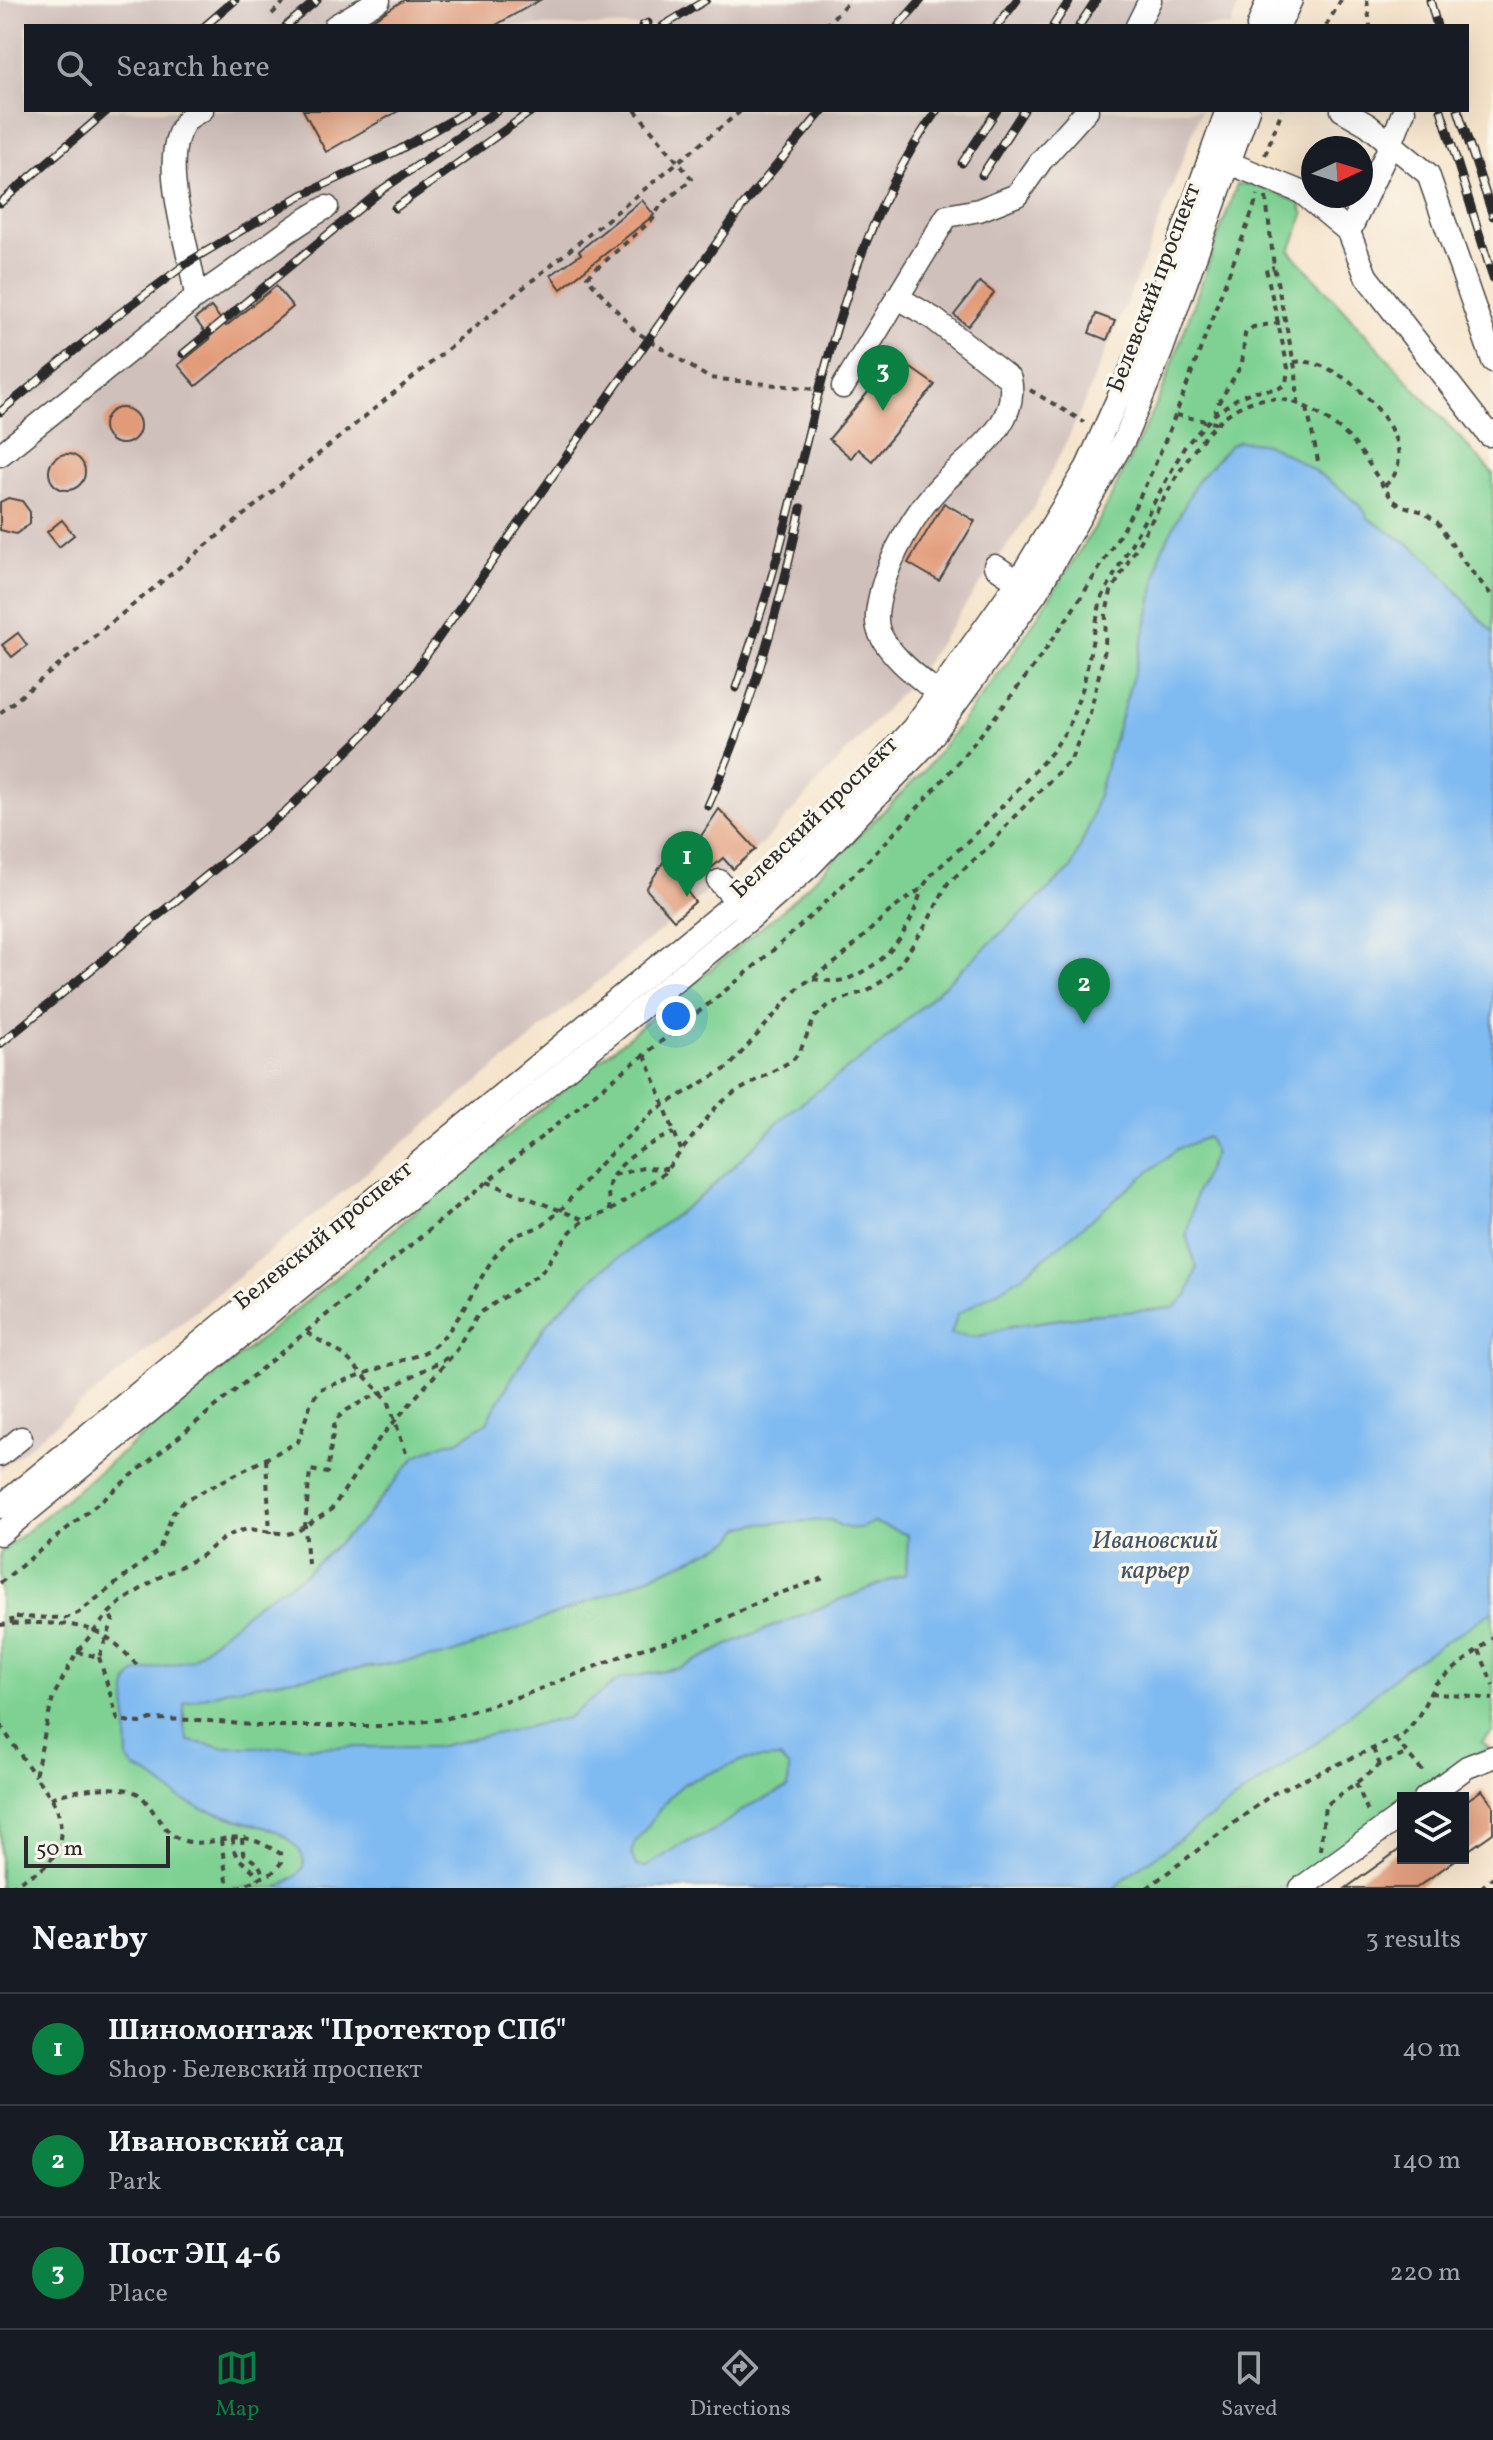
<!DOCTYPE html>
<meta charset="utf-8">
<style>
:root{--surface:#171b24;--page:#20242c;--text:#f1f3f6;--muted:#9ea1a6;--line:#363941;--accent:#0b8043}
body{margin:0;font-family:Vollkorn,serif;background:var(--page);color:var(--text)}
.controls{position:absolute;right:24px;bottom:24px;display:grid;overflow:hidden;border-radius:0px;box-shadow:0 8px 32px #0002}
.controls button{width:72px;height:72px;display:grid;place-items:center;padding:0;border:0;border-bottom:2px solid var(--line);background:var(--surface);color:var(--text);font:40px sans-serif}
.compass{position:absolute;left:1301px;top:136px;width:72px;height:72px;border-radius:50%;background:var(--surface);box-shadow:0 8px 32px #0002;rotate:86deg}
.scale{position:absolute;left:24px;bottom:20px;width:146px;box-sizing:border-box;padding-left:8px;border:4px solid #2b2b2b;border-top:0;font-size:22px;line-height:28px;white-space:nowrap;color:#2b2b2b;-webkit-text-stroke:6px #fbf7ec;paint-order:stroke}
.you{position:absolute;left:676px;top:1016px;width:28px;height:28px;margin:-20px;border:6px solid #fff;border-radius:50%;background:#1a73e8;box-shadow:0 0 0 12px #1a73e833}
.badge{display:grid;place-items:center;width:52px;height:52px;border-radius:50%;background:var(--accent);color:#fff;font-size:26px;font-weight:700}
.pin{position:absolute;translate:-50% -66px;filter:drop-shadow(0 2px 4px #0008)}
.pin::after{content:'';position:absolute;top:42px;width:28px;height:24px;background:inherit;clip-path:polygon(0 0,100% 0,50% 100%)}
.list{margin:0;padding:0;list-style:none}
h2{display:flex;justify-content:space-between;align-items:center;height:104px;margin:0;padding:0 32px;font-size:34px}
h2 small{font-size:26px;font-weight:400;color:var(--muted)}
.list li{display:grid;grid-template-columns:52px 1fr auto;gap:24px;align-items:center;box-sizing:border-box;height:112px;padding:0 32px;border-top:2px solid var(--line)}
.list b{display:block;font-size:30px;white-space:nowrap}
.list p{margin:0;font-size:26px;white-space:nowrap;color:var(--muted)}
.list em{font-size:26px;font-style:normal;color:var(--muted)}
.icon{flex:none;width:44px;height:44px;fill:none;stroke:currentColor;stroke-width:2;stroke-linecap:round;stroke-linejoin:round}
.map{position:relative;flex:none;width:1493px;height:1888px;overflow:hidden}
.search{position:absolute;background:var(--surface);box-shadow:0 8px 32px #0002;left:24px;right:24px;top:24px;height:88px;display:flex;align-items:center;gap:20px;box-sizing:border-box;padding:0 28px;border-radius:0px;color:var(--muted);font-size:30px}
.sheet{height:440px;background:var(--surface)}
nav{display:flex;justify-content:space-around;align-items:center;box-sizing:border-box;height:112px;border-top:2px solid var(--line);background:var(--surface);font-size:22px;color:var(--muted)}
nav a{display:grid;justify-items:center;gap:4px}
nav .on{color:var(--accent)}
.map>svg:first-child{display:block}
.industrial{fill:#d0c0bc}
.green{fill:#7ed193;stroke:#547e5f;stroke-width:2}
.water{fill:#7fbaf1;stroke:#55728e;stroke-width:2;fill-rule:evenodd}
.building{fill:#e29b79}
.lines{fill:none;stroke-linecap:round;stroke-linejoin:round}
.minor-casing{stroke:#494743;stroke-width:25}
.path{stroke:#494743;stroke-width:4;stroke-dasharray:6 6;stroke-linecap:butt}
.minor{stroke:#fff;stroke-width:22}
.rail-casing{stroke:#2b2b2b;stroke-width:9}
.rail{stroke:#fbf7ec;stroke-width:6;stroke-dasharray:18;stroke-linecap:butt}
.labels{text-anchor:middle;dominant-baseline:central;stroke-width:7;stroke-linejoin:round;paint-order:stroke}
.street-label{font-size:24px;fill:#2b2b2b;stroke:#fbf7ec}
.water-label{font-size:26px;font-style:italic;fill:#445666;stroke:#fbf7ec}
</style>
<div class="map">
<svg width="1493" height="1888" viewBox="0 0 1493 1888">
<rect width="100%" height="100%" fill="#fbf7ec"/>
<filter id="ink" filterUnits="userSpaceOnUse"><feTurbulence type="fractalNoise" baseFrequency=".0125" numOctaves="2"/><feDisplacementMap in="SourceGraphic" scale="16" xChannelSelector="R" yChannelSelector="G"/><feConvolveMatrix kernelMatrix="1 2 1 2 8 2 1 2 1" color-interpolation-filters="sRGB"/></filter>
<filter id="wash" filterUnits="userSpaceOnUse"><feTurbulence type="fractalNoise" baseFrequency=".006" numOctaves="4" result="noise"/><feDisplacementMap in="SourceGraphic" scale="32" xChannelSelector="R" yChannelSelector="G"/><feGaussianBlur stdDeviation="1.8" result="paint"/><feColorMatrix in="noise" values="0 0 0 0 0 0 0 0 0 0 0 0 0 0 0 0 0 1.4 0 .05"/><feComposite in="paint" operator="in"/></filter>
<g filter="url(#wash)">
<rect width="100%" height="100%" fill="#f5e3ca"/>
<polygon class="industrial" points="0,0 1240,0 1231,26 26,26 26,110 1201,110 1147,254 1073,428 1034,507 917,675 766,840 674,920 540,1029 529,1041 0,1470"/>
<polygon class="green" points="1237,184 1255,185 1299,202 1304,215 1290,251 1493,474 1493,1732 1482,1742 1489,1748 1473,1755 1413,1798 1403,1798 1403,1805 1288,1888 0,1888 0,1553 785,908 923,772 1010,659 1100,519 1161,395"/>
<path class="water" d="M1239,441C1247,442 1257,442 1265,444C1286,451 1362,498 1368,518C1385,530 1404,540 1421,553C1447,574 1467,608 1493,632V1611L1405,1668L1319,1741L1130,1874L1114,1888H277C316,1869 309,1853 277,1831L202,1809L179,1798L147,1774L134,1768L128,1760L126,1691L128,1681L135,1673L192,1659L259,1602L304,1575L364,1520L416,1456L445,1443L458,1441L487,1422L516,1371L548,1322L580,1290L604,1268L708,1191L787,1114L877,1047L1071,869L1088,828L1133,676L1150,611L1161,551L1197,481L1229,446ZM1208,1137L1215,1153L1196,1193L1186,1236L1197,1268L1187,1296L1173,1308L1088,1315L1012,1326L977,1337L951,1334L958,1314L1021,1277L1177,1149ZM831,1520C845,1531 859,1531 873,1522L908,1535L906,1574L741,1639L681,1668L620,1679L567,1718L436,1747H221L188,1741L184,1726V1703L231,1689L452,1654L611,1593L712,1550L731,1541L741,1528L757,1524ZM780,1758L789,1768L788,1788L748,1806L715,1830L679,1846L646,1867L636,1866L631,1853L635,1843L669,1797L685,1783L743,1760Z"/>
<g id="blocks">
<g class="building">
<polygon points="404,0 540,0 494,26 363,26"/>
<polygon points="303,110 400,110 326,152"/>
<polygon points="642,200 654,215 561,289 551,275 581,254 579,251"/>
<polygon points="980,282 994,293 968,326 954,315"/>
<polygon points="276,286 293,307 196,386 178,365 210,339 195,319 211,307 226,326"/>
<polygon points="1096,314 1115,321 1107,340 1089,333"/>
<polygon points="898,359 935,385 872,461 858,449 851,458 829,439 874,385 876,367 881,361"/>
<circle cx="122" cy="426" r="18"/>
<circle cx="67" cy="472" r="18"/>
<polygon points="8,498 22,501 30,512 30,524 16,534 0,530 0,502"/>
<polygon points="944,503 975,521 939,581 908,563"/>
<polygon points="62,520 74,535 59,547 47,532"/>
<polygon points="18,633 27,645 12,657 2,645"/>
<polygon points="719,809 756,849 733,869 723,858 686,890 695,902 674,920 646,889 673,847 685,860"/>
<polygon points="1482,1790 1493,1805 1493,1833 1463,1854 1463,1803"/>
<polygon points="1403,1847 1403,1858 1458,1858 1416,1888 1346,1888"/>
</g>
</g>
</g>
<g filter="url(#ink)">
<use href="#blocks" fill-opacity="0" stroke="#494743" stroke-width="2"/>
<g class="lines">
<g class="minor-casing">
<g id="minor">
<polyline points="335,26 379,0"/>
<polyline points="1137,26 1150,0"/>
<polyline points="1258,26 1268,0"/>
<polyline points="1279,26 1291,0"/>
<polyline points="1342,110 1368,125 1428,174 1493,361"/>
<polyline points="1229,163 1301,192 1349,232 1366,276 1489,435 1493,432"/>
<polyline points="1349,232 1391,144 1404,110"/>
<path d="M196,297C241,269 281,232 327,207"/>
<path d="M897,297L934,319L1010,379C1020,427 968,456 940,486C914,513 890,556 881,592C878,605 874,621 880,634C894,662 926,682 949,703"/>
<polyline points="843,387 947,216 979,210 1017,195 1041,161 1087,110"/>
<path d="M0,455L196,297C192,254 154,157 187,120C190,116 197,113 202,110"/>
<polyline points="995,566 1028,588"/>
<polyline points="719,881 747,913"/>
<polyline points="0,1455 21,1438"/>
<polyline points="0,1507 777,868 866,780 913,728 1018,581 1087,467 1142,345 1227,110"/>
<polyline points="0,1534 751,918 809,867 926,745 1036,593 1124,440 1161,352 1248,110"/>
<polyline points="1425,1798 1467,1767 1493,1757"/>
<polyline points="1301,1888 1403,1814"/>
</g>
</g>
<g class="path">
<polyline points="1367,0 1370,26"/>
<polyline points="272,14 286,0"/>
<polyline points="825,26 850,0"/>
<polyline points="1326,26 1341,0"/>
<polyline points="635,110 692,179 660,206 653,219 587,277 592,283 635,331 709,378 825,390"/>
<polyline points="1265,155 1282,110"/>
<polyline points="1266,197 1274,267 1296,373 1298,403"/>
<path d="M1294,362C1341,353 1435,449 1384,486"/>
<polyline points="1030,390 1084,422"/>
<polyline points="1307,408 1319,466"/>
<polyline points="1176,415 1215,423 1216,407 1242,364 1245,334 1253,327 1284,322"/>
<polyline points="0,713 742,110"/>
<path d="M813,979C821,980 831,982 838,981C847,980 855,976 862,972C896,954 912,924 922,888"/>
<polyline points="645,1055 681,1150"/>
<polyline points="614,1175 643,1168 667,1169"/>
<polyline points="487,1182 585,1220"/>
<path d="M610,1211C609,1203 607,1192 609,1185C614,1162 655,1140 674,1133"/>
<polyline points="307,1333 344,1355 388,1400 407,1456"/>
<polyline points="266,1459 270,1533"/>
<polyline points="308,1564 305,1527 310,1470 327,1473 335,1420 347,1410 449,1357"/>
<path d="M0,1583C179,1438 356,1290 533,1144C602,1086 674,1033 743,976C892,850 1023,701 1121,532C1159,466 1184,392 1211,321C1226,279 1244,237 1258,195"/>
<path d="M12,1624L11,1617L66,1618L78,1613L159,1550L173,1513L184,1501L298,1442L311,1402L320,1389L421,1354C461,1335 476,1273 506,1243L517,1235L542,1226L560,1211L594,1170L654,1111L729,1067L799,987L840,959L889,912L922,888L932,874L983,827L1052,752L1068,728L1083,687L1101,599L1185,446L1215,414L1239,397L1254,391L1278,389L1286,384L1288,368L1266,269L1274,267"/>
<path d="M0,1625C30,1622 83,1620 108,1638C119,1645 128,1656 137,1665"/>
<polyline points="1479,1650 1493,1685"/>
<polyline points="77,1652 99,1657 113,1621 109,1613"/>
<polyline points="99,1657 118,1720 140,1723 151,1719 199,1720 261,1726 381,1726 445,1719 527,1694 634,1651 689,1635 772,1596 827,1577"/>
<polyline points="1430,1693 1493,1699"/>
<polyline points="0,1725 35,1776"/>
<polyline points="1395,1739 1426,1775"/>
<polyline points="1373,1749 1380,1765"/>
<polyline points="1356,1783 1369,1814"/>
<path d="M51,1798C70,1790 127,1781 142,1797C156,1811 163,1835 185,1841C200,1845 213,1841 228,1838C247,1835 265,1844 281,1854V1863L272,1873L237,1888"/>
<path d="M233,1838C232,1865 248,1859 258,1878"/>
<polyline points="242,1838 243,1853 259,1865 264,1876"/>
<polyline points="221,1840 228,1888"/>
<polyline points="1320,1850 1325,1806 1380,1765 1408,1753"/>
<path d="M11,1888C21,1878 33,1876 44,1867C63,1851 65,1824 54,1802C49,1793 41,1785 35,1776L53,1697L77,1652L109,1613L121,1602L158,1578L201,1556L224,1538L238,1531L250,1529L287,1534L298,1531L331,1510L379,1439L457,1350L478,1314L541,1273L571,1231L585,1220L610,1211L663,1174L717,1106L734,1093L793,1060L800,1051L815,1017L830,1004L868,990L884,980L900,964L926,925L948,883L992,844L1010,821L1071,759L1090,713L1105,649L1106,613L1111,592C1128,562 1145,532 1162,502C1207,421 1257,354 1347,436C1367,455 1376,479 1393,500L1400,505L1423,512L1437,522L1464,562L1493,597"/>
<polyline points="1147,1888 1274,1793 1403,1735 1418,1717 1435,1684 1493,1638"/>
<polyline points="1481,1888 1493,1877"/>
</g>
<use href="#minor" class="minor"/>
<g class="rail-casing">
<g id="rail">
<polyline points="1430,0 1437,26"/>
<polyline points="205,26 235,0"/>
<polyline points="286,26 317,0"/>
<polyline points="642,26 648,23"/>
<polyline points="663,26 706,0"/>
<polyline points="898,26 921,0"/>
<polyline points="997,26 1017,0"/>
<polyline points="1053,26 1070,0"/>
<polyline points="1079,26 1096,0"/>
<polyline points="1441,110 1493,278"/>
<polyline points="1458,110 1493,216"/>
<polyline points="962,163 997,110"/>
<polyline points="982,175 1024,110"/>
<polyline points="0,203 108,110"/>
<polyline points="395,208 533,110"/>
<polyline points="183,354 383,189 498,110"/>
<polyline points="0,412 115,317 190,261 298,197 397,151 470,110"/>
<path d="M736,688C749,649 762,611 773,572C817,415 840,246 937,110"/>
<path d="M708,806C751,711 779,610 801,508"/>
<polyline points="0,1044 286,811 365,734 406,684 742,207 823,110"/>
</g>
</g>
<use href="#rail" class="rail"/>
</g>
</g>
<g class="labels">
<g class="street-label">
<text transform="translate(1155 288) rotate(-69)">Белевский проспект</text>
<text transform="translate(815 818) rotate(-44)">Белевский проспект</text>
<text transform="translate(324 1236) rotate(-39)">Белевский проспект</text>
</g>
<g class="water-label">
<text x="1155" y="1541">Ивановский<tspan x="1155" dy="30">карьер</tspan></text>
</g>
</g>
</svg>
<div class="controls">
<button><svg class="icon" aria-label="layers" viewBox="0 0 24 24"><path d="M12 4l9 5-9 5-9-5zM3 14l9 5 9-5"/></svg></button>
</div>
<svg class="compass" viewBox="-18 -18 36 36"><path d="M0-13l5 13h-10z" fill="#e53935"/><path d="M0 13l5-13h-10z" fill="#9ea1a6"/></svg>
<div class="scale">50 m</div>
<div class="you"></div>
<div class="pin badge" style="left:687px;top:897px">1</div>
<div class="pin badge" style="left:1084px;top:1024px">2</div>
<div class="pin badge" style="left:883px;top:411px">3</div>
<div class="search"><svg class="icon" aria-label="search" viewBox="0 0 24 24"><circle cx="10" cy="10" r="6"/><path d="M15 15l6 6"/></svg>Search here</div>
</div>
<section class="sheet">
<h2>Nearby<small>3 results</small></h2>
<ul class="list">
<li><span class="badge">1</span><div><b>Шиномонтаж &quot;Протектор СПб&quot;</b><p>Shop · Белевский проспект</p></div><em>40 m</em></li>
<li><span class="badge">2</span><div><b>Ивановский сад</b><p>Park</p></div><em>140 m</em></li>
<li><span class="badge">3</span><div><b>Пост ЭЦ 4-6</b><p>Place</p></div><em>220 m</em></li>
</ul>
</section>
<nav>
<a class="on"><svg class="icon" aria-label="map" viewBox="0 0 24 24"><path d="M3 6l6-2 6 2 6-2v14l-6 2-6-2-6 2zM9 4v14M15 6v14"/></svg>Map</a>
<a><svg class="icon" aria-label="directions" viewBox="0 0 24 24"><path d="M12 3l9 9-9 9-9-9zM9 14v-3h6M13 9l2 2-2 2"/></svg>Directions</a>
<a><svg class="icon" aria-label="saved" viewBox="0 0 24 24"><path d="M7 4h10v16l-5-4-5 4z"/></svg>Saved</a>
</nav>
